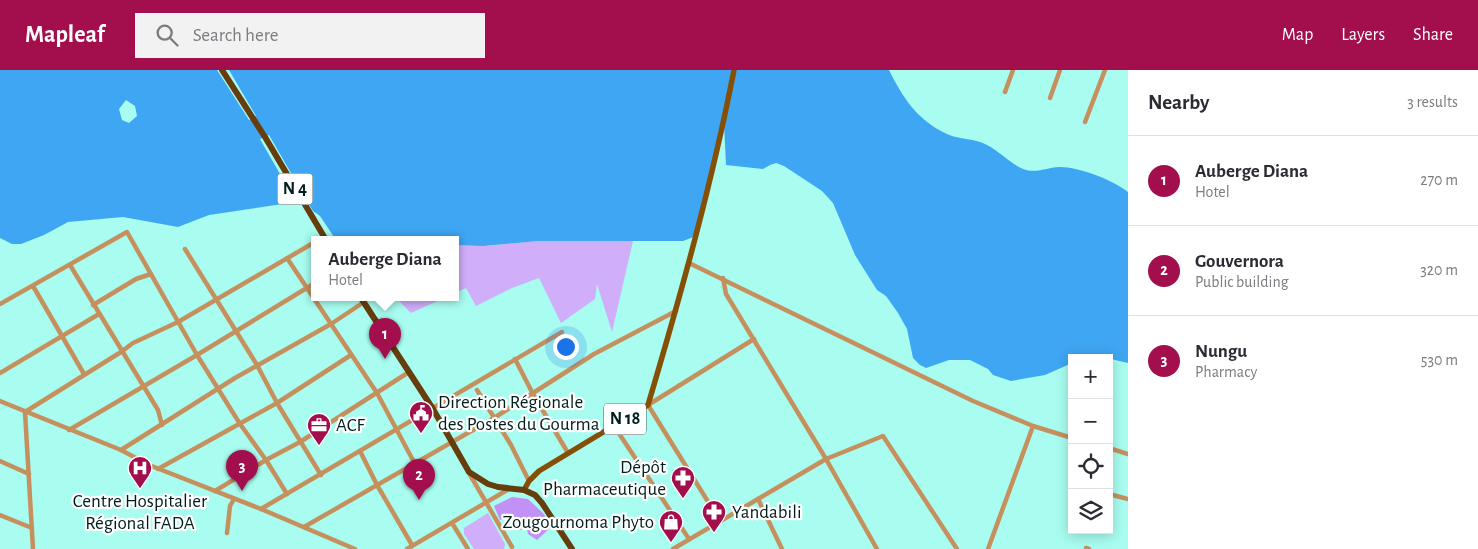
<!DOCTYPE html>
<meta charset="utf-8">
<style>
:root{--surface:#fff;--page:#f2f2f3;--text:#2b2b33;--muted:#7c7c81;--line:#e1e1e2;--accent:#a30e4c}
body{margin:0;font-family:"Alegreya Sans",sans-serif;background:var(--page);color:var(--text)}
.controls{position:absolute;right:15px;bottom:15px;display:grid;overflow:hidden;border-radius:0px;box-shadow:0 2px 12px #0003}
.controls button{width:45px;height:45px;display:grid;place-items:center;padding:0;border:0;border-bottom:1px solid var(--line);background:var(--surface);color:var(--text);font:25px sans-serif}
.you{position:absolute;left:565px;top:276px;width:18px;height:18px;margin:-12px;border:4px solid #fff;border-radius:50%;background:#1a73e8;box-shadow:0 0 0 8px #1a73e833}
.badge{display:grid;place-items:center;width:32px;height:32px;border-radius:50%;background:var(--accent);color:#fff;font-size:16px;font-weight:700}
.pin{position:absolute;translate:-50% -41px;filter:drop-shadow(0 1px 2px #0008)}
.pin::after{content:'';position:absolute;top:26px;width:18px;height:15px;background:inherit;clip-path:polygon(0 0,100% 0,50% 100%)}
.popup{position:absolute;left:311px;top:166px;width:148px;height:65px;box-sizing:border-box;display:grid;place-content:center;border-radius:0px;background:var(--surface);filter:drop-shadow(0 1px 4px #0005);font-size:16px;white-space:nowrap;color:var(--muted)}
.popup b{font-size:19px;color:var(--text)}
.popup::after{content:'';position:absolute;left:50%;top:100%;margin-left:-10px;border:10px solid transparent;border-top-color:var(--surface)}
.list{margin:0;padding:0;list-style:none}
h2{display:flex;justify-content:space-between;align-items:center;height:65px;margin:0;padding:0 20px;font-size:21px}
h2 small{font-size:16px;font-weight:400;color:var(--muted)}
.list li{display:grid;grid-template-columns:32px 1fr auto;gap:15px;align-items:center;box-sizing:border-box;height:90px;padding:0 20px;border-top:1px solid var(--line)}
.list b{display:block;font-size:19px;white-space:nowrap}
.list p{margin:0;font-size:16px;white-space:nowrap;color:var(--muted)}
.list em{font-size:16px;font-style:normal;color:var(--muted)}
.icon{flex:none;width:28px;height:28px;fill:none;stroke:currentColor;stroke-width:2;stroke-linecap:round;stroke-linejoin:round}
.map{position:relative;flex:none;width:1128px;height:479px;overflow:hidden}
header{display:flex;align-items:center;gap:30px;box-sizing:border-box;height:70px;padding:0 25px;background:var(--accent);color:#fff}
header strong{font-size:24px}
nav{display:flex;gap:28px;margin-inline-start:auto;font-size:18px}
.search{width:350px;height:45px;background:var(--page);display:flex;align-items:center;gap:12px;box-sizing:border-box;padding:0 18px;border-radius:0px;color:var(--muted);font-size:19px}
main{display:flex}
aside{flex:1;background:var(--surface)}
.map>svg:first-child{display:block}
.green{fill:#d0aef9}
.forest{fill:#c191f5}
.water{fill:#3fa6f3;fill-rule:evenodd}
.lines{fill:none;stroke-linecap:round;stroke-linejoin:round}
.minor{stroke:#c5905d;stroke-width:4.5}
.major{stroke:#864f06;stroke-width:5.5}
.highway{stroke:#663d0c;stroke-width:6}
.labels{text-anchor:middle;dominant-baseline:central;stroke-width:4.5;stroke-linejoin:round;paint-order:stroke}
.shield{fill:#fff;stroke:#4c625f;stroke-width:1}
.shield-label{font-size:18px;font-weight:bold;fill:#001e1b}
.poi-label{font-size:19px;fill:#001e1b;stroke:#fff;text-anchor:start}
</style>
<header>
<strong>Mapleaf</strong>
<div class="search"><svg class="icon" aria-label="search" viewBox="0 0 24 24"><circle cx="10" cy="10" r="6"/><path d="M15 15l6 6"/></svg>Search here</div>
<nav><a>Map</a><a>Layers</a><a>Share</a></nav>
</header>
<main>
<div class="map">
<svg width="1128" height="479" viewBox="0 0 1128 479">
<rect width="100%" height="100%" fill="#a8fcf0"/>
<g class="green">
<polygon points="538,171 633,171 612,262 597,214 595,229 561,253 539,208 512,218 476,236 466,218 455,223 455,175 483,176"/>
<polygon points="396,228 444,228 411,243"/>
<polygon points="488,443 505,474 504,479 474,479 464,464 464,458"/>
</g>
<polygon class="forest" points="512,427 528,429 544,444 551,457 537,470 528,464 526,454 521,460 514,458 507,446 500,450 494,436"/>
<path class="water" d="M0,0H217L249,50L256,46L229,0H889C903,28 917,50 947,64C960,70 975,68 987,75C1001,82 1011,95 1026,100C1038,103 1049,97 1060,97C1079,97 1113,110 1128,122V293L1098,286L1072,288V293L1045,305L1011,311L993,305L988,299L970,290H949L926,298L920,295L913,288L907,259L898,243L886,226L877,220L855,185L833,133L822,121L784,96L776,93L770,95L763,99L726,95L724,52L696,166L683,171H538L483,176L455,175V170H336L320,146L313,141L269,65L260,69L296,132L209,145L178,157L123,147L68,152L44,165L21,174H12L0,168ZM126,30L135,36L137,46L129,53L122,50L119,39Z"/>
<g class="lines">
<g class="minor">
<polyline points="1005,22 1013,0"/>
<polyline points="1050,28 1060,0"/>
<polyline points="1085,52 1105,0"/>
<polyline points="185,179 257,295 277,333 321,405"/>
<polyline points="287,188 377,323 415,394"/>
<polyline points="689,193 973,331 1033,356 1072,368"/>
<polyline points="70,195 158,340 162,355"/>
<polyline points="723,208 726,224 826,389 877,479"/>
<polyline points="33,216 84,304"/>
<polyline points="0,234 127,162 197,285 240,354 266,390 287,424"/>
<polyline points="93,235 136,209 151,204"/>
<polyline points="515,289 533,324 568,383"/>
<polyline points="0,303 99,244"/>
<polyline points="477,320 511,375 529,411"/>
<polyline points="0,331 121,380 149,395 261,439 355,479"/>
<polyline points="614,356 689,469"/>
<polyline points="69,360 197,285 315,213"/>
<polyline points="1109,378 1128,384"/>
<polyline points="121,380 235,308 331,254 364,232"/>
<polyline points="360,381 377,415 412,475"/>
<polyline points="0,391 29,404"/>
<polyline points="158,399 277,333 351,285"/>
<polyline points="469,403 512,477"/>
<polyline points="215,421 266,390 300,372 409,302"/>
<polyline points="1109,424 1128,429"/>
<polyline points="758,429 782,479"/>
<polyline points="261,439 562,262"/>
<polyline points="0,445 32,458"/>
<polyline points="720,451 648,335 754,269"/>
<polyline points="452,453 468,479"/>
<polyline points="304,457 494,348 594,284 676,241"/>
<polyline points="227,463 230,436 234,429"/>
<polyline points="1086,478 1089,479"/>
<polyline points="33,479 25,342 121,282 133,273 178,252 315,172"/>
<polyline points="407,479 509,419"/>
<polyline points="673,479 826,389 883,366 957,479"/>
<polyline points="988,479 1033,356"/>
</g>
<path class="major" d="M524,420L529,411L539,401L648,335C681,224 712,113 734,0"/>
<g class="highway">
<polyline points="222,0 265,67 326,170"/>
<polyline points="361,228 433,339 469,402 488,414 498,417 524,420 535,425 542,433 572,479"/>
</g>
</g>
<defs>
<g id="civic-pin" transform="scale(1.25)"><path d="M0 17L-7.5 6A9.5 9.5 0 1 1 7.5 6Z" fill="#a30e4c" stroke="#fff"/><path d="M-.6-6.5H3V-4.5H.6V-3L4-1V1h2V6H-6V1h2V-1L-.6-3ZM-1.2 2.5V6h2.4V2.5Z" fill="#fff"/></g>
<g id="office-pin" transform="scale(1.25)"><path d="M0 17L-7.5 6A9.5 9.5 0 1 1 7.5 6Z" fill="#a30e4c" stroke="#fff"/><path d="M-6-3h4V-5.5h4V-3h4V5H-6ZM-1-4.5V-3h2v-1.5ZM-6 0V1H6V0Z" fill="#fff"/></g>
<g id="hospital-pin" transform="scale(1.25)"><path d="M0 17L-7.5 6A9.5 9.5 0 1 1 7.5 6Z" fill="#a30e4c" stroke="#fff"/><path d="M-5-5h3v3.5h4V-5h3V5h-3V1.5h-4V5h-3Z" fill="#fff"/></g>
<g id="pharmacy-pin" transform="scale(1.25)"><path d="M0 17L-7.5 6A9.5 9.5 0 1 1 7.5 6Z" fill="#a30e4c" stroke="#fff"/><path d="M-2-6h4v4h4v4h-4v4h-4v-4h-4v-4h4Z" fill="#fff"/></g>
<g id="shop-pin" transform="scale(1.25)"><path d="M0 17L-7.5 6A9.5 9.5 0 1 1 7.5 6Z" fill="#a30e4c" stroke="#fff"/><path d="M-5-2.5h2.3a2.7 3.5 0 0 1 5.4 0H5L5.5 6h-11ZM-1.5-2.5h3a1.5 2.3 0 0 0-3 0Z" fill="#fff"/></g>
</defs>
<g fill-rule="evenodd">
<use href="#civic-pin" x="421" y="343"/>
<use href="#office-pin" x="319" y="355"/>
<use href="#hospital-pin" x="140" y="398"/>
<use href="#pharmacy-pin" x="683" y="408"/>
<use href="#pharmacy-pin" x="714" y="442"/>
<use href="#shop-pin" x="671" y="452"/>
</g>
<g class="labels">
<g class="shield">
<rect x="277.5" y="103.5" width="35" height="31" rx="4"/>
<rect x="604" y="333.5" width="42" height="31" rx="4"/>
</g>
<g class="shield-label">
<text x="295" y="119">N 4</text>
<text x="625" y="349">N 18</text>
</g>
<g class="poi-label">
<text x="438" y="332">Direction Régionale<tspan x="438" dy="22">des Postes du Gourma</tspan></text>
<text x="336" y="355">ACF</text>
<text x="666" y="397" text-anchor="end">Dépôt<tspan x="666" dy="22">Pharmaceutique</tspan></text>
<text x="140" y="431" text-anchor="middle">Centre Hospitalier<tspan x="140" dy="22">Régional FADA</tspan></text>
<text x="732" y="442">Yandabili</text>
<text x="654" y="452" text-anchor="end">Zougournoma Phyto</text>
</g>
</g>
</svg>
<div class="controls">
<button>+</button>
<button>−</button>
<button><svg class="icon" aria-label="locate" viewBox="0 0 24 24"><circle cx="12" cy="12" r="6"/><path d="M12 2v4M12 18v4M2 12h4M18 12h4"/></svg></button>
<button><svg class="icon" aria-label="layers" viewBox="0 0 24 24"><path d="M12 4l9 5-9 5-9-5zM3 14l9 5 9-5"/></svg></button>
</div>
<div class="you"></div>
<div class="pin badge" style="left:385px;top:289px">1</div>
<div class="popup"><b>Auberge Diana</b>Hotel</div>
<div class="pin badge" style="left:419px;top:430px">2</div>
<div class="pin badge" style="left:242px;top:421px">3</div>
</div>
<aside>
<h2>Nearby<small>3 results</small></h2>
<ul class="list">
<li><span class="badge">1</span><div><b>Auberge Diana</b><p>Hotel</p></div><em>270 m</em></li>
<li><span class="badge">2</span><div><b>Gouvernora</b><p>Public building</p></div><em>320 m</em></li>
<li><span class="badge">3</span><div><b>Nungu</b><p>Pharmacy</p></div><em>530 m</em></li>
</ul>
</aside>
</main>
